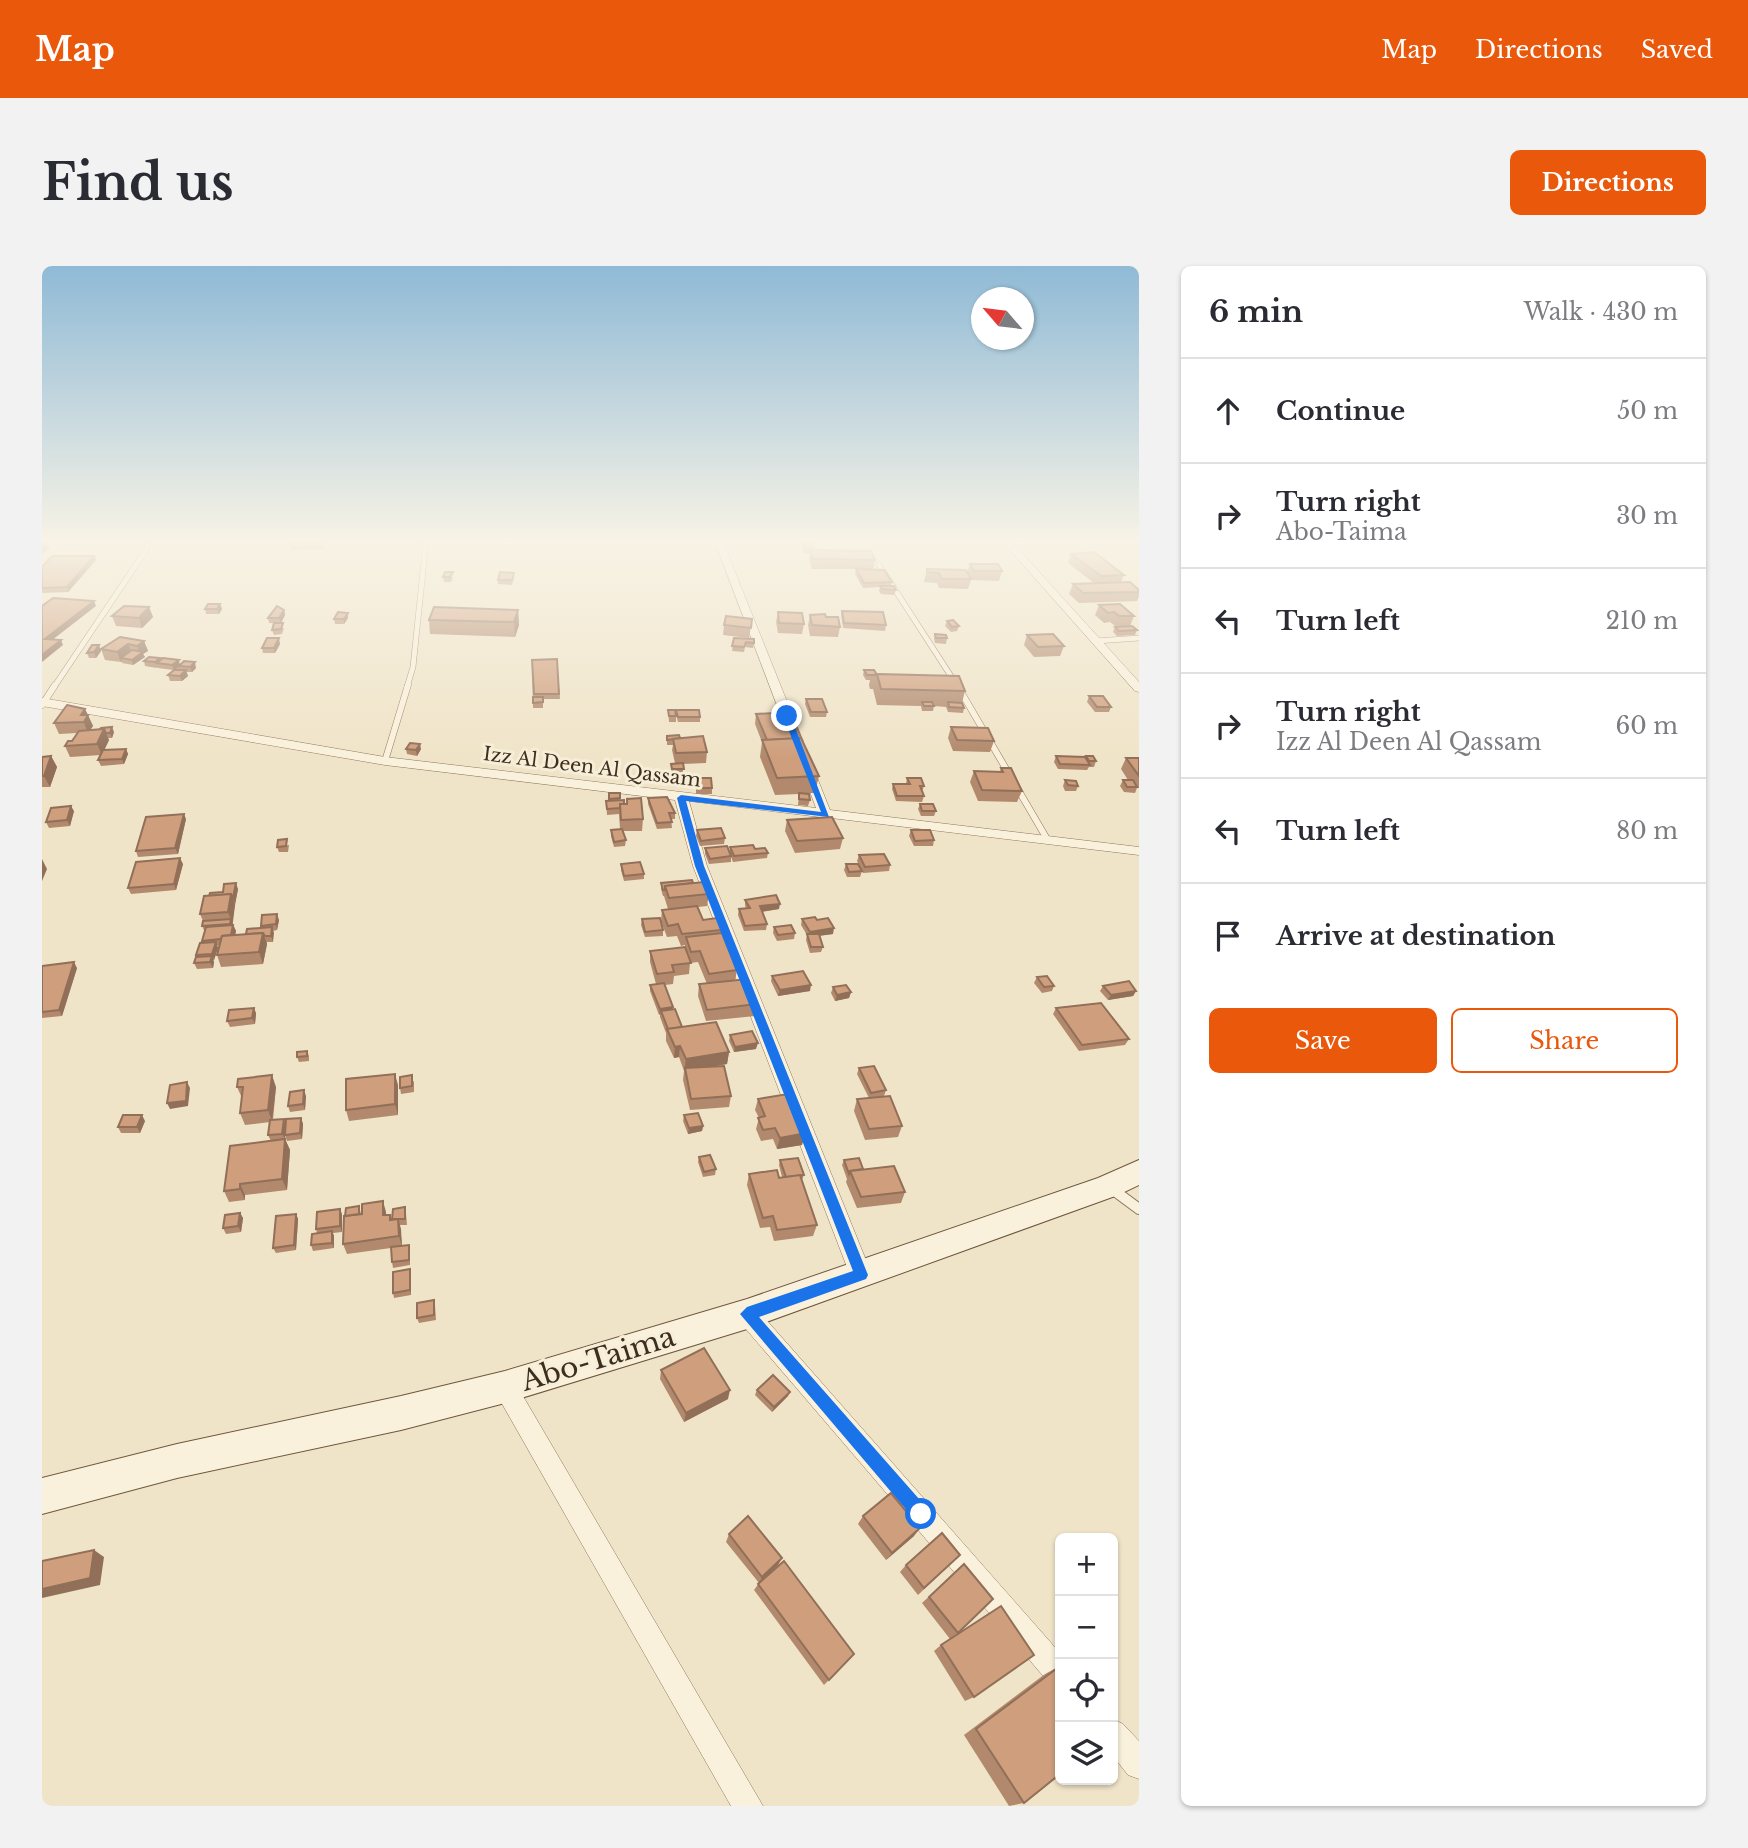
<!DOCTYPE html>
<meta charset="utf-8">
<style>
:root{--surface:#fff;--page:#f2f2f3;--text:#2b2b33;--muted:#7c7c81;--line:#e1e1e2;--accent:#ea580c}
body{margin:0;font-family:"Libre Baskerville",serif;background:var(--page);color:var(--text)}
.controls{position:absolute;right:21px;bottom:21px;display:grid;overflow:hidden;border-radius:10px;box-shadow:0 2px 5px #0004}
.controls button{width:63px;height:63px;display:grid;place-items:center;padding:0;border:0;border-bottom:2px solid var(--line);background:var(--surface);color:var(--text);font:35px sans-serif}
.compass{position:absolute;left:929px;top:21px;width:63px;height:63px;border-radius:50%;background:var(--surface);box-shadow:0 2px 5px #0004;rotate:298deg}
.stop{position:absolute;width:21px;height:21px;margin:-16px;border:5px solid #1a73e8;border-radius:50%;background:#fff}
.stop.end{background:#1a73e8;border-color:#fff;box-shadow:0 2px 7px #0008}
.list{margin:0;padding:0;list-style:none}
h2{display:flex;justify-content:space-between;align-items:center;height:91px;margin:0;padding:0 28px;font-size:30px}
h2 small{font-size:23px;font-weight:400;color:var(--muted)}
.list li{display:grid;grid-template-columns:46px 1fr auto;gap:21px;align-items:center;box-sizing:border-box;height:105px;padding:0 28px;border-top:2px solid var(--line)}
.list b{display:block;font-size:26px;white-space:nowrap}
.list p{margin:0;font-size:23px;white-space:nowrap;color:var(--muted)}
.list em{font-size:23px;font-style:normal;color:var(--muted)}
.actions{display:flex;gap:14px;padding:21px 28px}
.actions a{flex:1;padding:16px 0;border:2px solid var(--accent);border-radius:10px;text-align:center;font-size:24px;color:var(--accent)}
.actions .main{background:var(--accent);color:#fff}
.icon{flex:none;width:38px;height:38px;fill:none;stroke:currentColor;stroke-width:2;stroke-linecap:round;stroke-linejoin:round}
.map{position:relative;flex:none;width:1097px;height:1540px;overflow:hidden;border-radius:10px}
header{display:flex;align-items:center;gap:42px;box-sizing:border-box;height:98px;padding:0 35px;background:var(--accent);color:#fff}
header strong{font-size:33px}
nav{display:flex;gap:38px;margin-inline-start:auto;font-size:24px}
.intro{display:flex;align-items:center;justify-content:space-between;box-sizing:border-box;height:168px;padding:0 42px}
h1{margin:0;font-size:49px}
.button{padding:18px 32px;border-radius:10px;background:var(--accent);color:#fff;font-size:24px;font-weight:700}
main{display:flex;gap:42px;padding:0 42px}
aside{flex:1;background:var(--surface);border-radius:10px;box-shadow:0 2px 5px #0004}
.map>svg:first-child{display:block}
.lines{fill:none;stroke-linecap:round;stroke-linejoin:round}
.lane-far2-casing{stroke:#8d765c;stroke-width:6}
.lane-far1-casing{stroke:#8d765c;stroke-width:7}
.lane-casing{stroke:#8d765c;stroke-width:12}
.street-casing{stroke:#8d765c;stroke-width:1}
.secondary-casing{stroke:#6f573f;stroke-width:2}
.lane-far2{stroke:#faf1dc;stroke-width:5}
.lane-far1{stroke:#faf1dc;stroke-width:6}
.lane{stroke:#faf1dc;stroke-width:10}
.street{fill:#faf1dc;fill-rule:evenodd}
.secondary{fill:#faf1dc;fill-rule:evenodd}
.wall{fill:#b2896c}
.shaded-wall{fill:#916f58}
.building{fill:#cf9f7d;stroke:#916f58;stroke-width:2}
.route{fill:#1a73e8}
.labels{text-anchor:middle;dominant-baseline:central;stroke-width:6;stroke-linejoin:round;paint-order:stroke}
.far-street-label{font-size:19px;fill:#3d2e20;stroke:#f7eed8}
.near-street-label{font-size:28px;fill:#3d2e20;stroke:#f7eed8}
</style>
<header>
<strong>Map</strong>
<nav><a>Map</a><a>Directions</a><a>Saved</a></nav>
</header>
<div class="intro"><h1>Find us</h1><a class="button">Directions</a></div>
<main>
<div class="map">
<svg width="1097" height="1540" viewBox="0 0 1097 1540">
<rect width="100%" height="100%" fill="#f0e4c8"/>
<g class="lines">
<g class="lane-far2-casing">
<g id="lane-far2">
<polyline points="837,299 916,421"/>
<polyline points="1054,375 1097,372"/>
<polyline points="12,421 104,284 106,276"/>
<polyline points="365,421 371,401 384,276"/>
</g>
</g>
<g class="lane-far1-casing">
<g id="lane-far1">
<polyline points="915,419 1005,573"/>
<polyline points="0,439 13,419"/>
<polyline points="343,495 366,419"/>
</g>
</g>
<g class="lane-casing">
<polyline id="lane" points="1070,923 1097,943"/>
</g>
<g class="street-casing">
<g id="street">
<polygon points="673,276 681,276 758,468 756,471 746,468"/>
<polygon points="961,276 970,276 1097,416 1097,426 1093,425"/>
<polygon points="0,432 343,491 774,542 760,504 766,500 772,504 788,544 1097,581 1097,589 789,552 784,554 778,551 647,535 665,600 830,1009 827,1016 819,1019 811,1016 808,1009 651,600 633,534 343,499 0,440"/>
<polygon points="705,1038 713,1041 1018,1387 1018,1422 1008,1418 697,1055 694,1048 697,1041"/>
<polygon points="463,1109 471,1113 721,1540 689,1540 455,1129 451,1121 455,1113"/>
<polygon points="1071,1453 1081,1458 1097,1475 1097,1513 1086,1509 1071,1490"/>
</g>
</g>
<g class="secondary-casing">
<polygon id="secondary" points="1097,894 1097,919 1076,929 705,1063 463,1137 359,1164 135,1212 0,1248 0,1212 135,1178 359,1130 463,1105 705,1033 1056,912"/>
</g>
<use href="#lane-far2" class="lane-far2"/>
<use href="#lane-far1" class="lane-far1"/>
<use href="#lane" class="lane"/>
<use href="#street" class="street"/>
<use href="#secondary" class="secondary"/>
</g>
<g class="wall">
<polygon points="247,276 283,276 281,283 249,284"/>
<polygon points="760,276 770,276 771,284 833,294 831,303 850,316 849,320 854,324 852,329 839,328 837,325 838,321 821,322 813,308 814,303 770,303 767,293 768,287 761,287"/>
<polygon points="1029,288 1082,309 1079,316 1097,324 1097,330 1095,335 1037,337 1027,328 1031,318 1052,317 1026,297"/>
<polygon points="52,290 54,294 26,326 0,327 0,301"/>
<polygon points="928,298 960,305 957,315 929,314 926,323 897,322 895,317 882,316 885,303 925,306"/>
<polygon points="401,311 411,311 409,316 402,316"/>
<polygon points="472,311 470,319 456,318 456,314"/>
<polygon points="178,338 180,343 177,348 164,348 163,343"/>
<polygon points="1057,339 1092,350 1088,360 1073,360 1068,356 1062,357 1053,349"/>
<polygon points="107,341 111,351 100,362 74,360 70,350"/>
<polygon points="242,344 243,349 239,357 227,357 226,352"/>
<polygon points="476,344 477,359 473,371 388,368 387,354"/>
<polygon points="800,345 844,359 843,365 801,362 799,349"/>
<polygon points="736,346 762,358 760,368 736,367 734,356"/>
<polygon points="306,347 306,352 302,358 293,358 292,353"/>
<polygon points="768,349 784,351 798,361 796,371 768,370 766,359"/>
<polygon points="710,353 707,372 681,369 682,359"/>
<polygon points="905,355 917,360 915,365 909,366 903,360"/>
<polygon points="1073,361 1095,364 1093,369 1075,370 1071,366"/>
<polygon points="242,362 240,368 232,369 230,364"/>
<polygon points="893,368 905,372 904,378 893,377 892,373"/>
<polygon points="985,369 1022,380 1018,390 992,391 982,379"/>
<polygon points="692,372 712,373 711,382 703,381 702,386 690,385"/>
<polygon points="102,375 106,385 101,388 103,391 91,399 80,397 80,395 79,396 63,394 59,383"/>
<polygon points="238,378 233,387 221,387 220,382"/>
<polygon points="59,385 54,392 47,392 45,387"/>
<polygon points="118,392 119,394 138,399 154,402 150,406 144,406 146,410 140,415 128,415 126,409 131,404 116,402 116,401 115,402 103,400 102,395"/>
<polygon points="515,393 518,433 501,433 501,442 491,442 490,394"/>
<polygon points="822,404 834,409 923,425 920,437 922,442 921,447 906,446 904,441 892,440 891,445 880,445 879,440 835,439 831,423 828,423 827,419 828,414 824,414 821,409"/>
<polygon points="1047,430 1069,441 1067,446 1053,446 1045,436"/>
<polygon points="764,433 785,446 784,451 768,451 763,438"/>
<polygon points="43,443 51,460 48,464 72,466 70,472 66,472 67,474 62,484 84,483 86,488 82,498 59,500 56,494 59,489 28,491 23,480 30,475 35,467 17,468 12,457"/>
<polygon points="626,444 634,450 634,456 627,456"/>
<polygon points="634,444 658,451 658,456 636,456 634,449"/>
<polygon points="714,448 777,510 773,527 760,527 768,534 766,540 756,539 757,528 733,529 718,491 720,476 713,458"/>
<polygon points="909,461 952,475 948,486 911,485 906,472"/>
<polygon points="625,470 638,472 665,486 664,497 641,498 641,509 630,509 629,498 633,497 630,484 631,479 625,479"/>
<polygon points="364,483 379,483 375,490 365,488"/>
<polygon points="9,490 15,501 8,521 0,521 0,491"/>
<polygon points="1014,490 1043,491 1044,490 1054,495 1052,501 1047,501 1045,504 1016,503 1012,496"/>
<polygon points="1084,492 1097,492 1097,522 1095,522 1093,527 1082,526 1078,520 1081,514 1086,514 1079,503"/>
<polygon points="959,502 980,525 975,536 936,535 928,516 932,505 958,506"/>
<polygon points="654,512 670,522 670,528 654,528"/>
<polygon points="865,512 882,520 880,526 882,530 880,536 854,535 850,523 851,518 864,518"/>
<polygon points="1023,514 1036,520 1034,525 1023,525 1021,520"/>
<polygon points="567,527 578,527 578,534 582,538 585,538 585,531 601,553 600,565 581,565 584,574 583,580 572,581 569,570 569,564 578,563 577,548 565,549 564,535 566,534"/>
<polygon points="606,532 633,547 633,553 629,553 630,562 615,563 606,538"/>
<polygon points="878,538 894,545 892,550 879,550 876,543"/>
<polygon points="32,545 28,560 7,562 4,556"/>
<polygon points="144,553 136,588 96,591 94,585"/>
<polygon points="745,554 801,572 798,583 753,587 743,565"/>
<polygon points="655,564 683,572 682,578 658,580 654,570"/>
<polygon points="869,564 892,574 891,580 872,580 867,570"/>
<polygon points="247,579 246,586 237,586 235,581"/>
<polygon points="688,581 713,583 726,587 725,592 691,596 689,591 689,596 667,598 663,588 663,582 688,586"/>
<polygon points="817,589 848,599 847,605 821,607 815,595"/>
<polygon points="141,598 134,624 89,628 86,622"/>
<polygon points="579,598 602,608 602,613 582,615 579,604"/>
<polygon points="804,598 820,605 818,611 805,611 802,604"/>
<polygon points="619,617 651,617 667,628 665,640 656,641 661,654 680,664 679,667 695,704 693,715 715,738 713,750 664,755 656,730 657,718 665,718 656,696 648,697 647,708 632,710 631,718 623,719 631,743 640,761 687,786 685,798 668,801 689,830 687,841 648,844 641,814 642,805 637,791 632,792 624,775 624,767 618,751 618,748 617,749 608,725 608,719 614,718 608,696 608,685 643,681 643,679 639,680 635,670 625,671 619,655 620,644 626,643 622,630 621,630 619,623"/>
<polygon points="196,623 190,656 194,665 193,669 204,668 220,662 219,660 237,654 235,664 231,665 231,676 225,676 225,678 221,698 179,701 175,689 177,679 175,680 176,682 172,694 171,694 172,696 171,702 155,703 152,697 155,691 154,689 161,677 160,675 163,666 160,660 161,655 158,648 167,630"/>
<polygon points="703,634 737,643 720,646 725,658 724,664 702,665 696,649 697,643 704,643 703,639"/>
<polygon points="600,653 621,664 621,670 603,671 599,659"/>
<polygon points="760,653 775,654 791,668 777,670 781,681 779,686 768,687 764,674 765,669 759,659"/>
<polygon points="732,661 753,667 752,673 735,675 731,667"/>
<polygon points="0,700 35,702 20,750 0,752"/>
<polygon points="730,710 768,725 736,730 729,715"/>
<polygon points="995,711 1012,720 1010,725 1000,727 992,717"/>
<polygon points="1061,720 1094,725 1091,730 1066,734 1058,725"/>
<polygon points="791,721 809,726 807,732 793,735 789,727"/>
<polygon points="1014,742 1087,773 1083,779 1037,785 1011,748"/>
<polygon points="214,747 213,758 188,761 185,755"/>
<polygon points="688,769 714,783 692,786 687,775"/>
<polygon points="265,785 267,790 267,795 257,796 255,791"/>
<polygon points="817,802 844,824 842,830 827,832 815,808"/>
<polygon points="196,813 234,821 231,854 244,858 259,852 261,858 260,873 245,875 243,869 243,873 248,884 245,924 203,929 203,934 187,936 182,925 229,875 226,869 228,856 203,859 198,847 200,832 195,821"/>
<polygon points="372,815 372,826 359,828 358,822"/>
<polygon points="356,819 356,849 307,855 304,844"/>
<polygon points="264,830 263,844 248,846 246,840"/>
<polygon points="716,833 760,879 735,883 731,873 719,875 714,863 717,852 713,844"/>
<polygon points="815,833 860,860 856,871 823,874 812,845"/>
<polygon points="642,849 661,860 660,865 646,868 641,855"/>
<polygon points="103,855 98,867 79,867 76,861"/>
<polygon points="657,891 674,903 673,909 661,911 656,896"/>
<polygon points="738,894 762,909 760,914 759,914 775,959 771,970 732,975 728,961 718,962 705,919 707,908 740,911 737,899"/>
<polygon points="802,894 863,926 859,937 815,942 804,916 805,913 800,899"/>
<polygon points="317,940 319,948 344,946 344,949 349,953 364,947 365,959 358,959 360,980 367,979 368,984 368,999 351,1002 350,996 349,982 305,988 301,978"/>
<polygon points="198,947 201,952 199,966 184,968 181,962"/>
<polygon points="254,948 256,953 254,984 234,987 231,982"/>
<polygon points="300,948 300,966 291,967 292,970 292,982 271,985 269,979 275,967 274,963"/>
<polygon points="369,1009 369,1029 352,1032 351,1027"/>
<polygon points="393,1039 394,1054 377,1057 375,1052"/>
<polygon points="619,1104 686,1133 642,1156 618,1113"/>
<polygon points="715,1124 746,1130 730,1146 713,1129"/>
<polygon points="821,1250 872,1270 844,1294 816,1258"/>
<polygon points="687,1268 740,1292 736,1299 725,1310 812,1388 782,1419 712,1324 717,1317 684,1276"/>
<polygon points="918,1289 876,1329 858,1306 864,1299"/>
<polygon points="922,1298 916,1367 908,1373 880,1337"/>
<polygon points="899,1379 932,1431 923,1435 892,1385"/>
<polygon points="1018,1400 982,1537 967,1540 922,1469 1003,1408"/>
</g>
<g class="shaded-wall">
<polygon points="0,276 5,276 8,282 0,288"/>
<polygon points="52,290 54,294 26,326 25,321"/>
<polygon points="52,335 54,340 5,378 3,373"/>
<polygon points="178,338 180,343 177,348 175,343"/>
<polygon points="107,341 111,351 100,362 97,352"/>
<polygon points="242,344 243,349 239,357 237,352"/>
<polygon points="476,344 477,359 473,371 472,356"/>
<polygon points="306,347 306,352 302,358 302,353"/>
<polygon points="237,372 238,378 233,387 232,382"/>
<polygon points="19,374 21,379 0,396 0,389"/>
<polygon points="102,375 106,385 101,388 103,391 91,399 90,394 98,388 95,380"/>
<polygon points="86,378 90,388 79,392 80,395 79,396 75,386"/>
<polygon points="57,379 59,385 54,392 52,386"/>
<polygon points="137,394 138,400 132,404 130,399"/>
<polygon points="153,396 154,402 150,406 148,401"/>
<polygon points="144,404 146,410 140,415 138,410"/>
<polygon points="43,443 51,460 46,467 39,449"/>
<polygon points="70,461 72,466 70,472 68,467"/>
<polygon points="62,463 67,474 60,489 55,478"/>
<polygon points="378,478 379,483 375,490 374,484"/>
<polygon points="84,483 86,488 82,498 80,493"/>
<polygon points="9,490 15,501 8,521 2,510"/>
<polygon points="29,540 32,545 28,560 25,554"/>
<polygon points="142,548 144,553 136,588 133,582"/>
<polygon points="138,592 141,598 134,624 132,618"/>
<polygon points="0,593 5,603 0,615"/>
<polygon points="194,617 196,623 193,638 191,632"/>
<polygon points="189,628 193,639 190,664 188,658 189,654 186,646"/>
<polygon points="738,638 737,643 717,646 718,640"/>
<polygon points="235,648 237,654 235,664 234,658"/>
<polygon points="191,659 194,665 191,678 188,673"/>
<polygon points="230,661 232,667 231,676 229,670"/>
<polygon points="792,662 791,668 766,671 768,666"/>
<polygon points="221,667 225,678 221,698 217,686"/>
<polygon points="174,676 176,682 172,694 170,688"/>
<polygon points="170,690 172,696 171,702 168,696"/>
<polygon points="32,696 35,702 20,750 17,744"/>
<polygon points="769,719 768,725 736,730 738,724"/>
<polygon points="1094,725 1091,730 1066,734 1069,729"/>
<polygon points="809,726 807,732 793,735 795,729"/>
<polygon points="631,741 630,746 619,745 618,748 617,749 618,743"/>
<polygon points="212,742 214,747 213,758 210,752"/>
<polygon points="716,777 714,783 692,786 693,781"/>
<polygon points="638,780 637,791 632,792 633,781"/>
<polygon points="687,786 685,798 642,805 644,793"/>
<polygon points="353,808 356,819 356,849 353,838"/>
<polygon points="230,809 234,821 230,855 226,844"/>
<polygon points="145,816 148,822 146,840 128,843 125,837"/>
<polygon points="262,824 264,830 263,844 261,838"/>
<polygon points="100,849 103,855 98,867 95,861"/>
<polygon points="259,852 261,858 260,873 258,867"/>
<polygon points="242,853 244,859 243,873 240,868"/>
<polygon points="661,860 660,865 646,868 647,862"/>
<polygon points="764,867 760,879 735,883 738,872"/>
<polygon points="243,873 248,884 245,924 240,913"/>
<polygon points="198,918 203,929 203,934 198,923"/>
<polygon points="341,935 344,946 344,960 341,949"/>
<polygon points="298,943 300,948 300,966 298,960"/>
<polygon points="198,947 201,952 199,966 196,960"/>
<polygon points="254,948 256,953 254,984 252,979"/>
<polygon points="356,953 359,963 360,981 357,970"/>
<polygon points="290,965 292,970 292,982 290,977"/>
<polygon points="368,1003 369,1009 369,1029 368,1024"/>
<polygon points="688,1124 686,1133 642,1156 644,1147"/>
<polygon points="748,1126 746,1130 730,1146 732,1141"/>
<polygon points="878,1262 872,1270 844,1294 850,1287"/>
<polygon points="52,1284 62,1291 58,1319 0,1332 0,1323"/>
<polygon points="740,1292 736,1299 717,1318 720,1311"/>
</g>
<g class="building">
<polygon points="761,276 770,276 771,283 761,282"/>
<polygon points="768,284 829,285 833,294 771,293"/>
<polygon points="1052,286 1082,309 1059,310 1029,288"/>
<polygon points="10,290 52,290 25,321 0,322 0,301"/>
<polygon points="928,298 956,298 960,305 932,305"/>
<polygon points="814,303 842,304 850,316 822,317"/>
<polygon points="885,303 924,304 929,313 900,313 897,307 885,306"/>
<polygon points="403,306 411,306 408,311 401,311"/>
<polygon points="458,306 472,307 470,314 456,314"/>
<polygon points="1088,316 1097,324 1097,326 1041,327 1031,318"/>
<polygon points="838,320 852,320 854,324 840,323"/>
<polygon points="11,332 52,335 3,373 19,374 0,389 0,340"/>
<polygon points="166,338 178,338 175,343 163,343"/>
<polygon points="1078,338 1092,350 1077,350 1072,346 1066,347 1057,339"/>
<polygon points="82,340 107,341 97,352 70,350"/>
<polygon points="235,340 242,344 237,352 226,352"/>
<polygon points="392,341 476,344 472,356 387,354"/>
<polygon points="800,345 841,346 844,359 802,357"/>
<polygon points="296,346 306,347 302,353 292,353"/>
<polygon points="736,346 760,347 762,358 737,357"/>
<polygon points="783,348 784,351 796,351 798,361 770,359 768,349"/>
<polygon points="684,350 710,353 709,362 682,359"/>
<polygon points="911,354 917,360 910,361 905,355"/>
<polygon points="232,357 241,357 239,363 230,364"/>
<polygon points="1090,360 1095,364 1077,365 1073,361"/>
<polygon points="893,368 904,369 905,372 894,372"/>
<polygon points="1011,368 1022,380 996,381 985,369"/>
<polygon points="78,371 102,375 95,380 86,378 75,386 59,383"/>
<polygon points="225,372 237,372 232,382 220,382"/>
<polygon points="692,372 712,373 712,377 704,376 702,381 690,380"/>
<polygon points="50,379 57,379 52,386 45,387"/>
<polygon points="90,384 101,386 90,394 79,392"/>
<polygon points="107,391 118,392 113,396 102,395"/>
<polygon points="121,392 137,394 130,399 115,397"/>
<polygon points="515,393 517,428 492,428 490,394"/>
<polygon points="142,395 153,396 148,401 137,400"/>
<polygon points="132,404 144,404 138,410 126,409"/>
<polygon points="822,404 832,404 835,409 825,409"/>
<polygon points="835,408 917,410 923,425 839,423"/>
<polygon points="1047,430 1061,430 1069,441 1055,441"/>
<polygon points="491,431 501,431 501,436 491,437"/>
<polygon points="764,433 780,433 785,446 769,446"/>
<polygon points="880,436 890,436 892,440 882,440"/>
<polygon points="906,436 920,437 922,442 907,441"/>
<polygon points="25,439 43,443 39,449 46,449 42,456 12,457"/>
<polygon points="626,444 633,444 634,450 627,450"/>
<polygon points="634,444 657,444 658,451 636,451"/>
<polygon points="748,446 761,476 759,472 725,474 714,448"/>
<polygon points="70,461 68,467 64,467 62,463 58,463 59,462"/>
<polygon points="909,461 946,462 952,475 915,474"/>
<polygon points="62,463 55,478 23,480 26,475 30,475 37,465"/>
<polygon points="637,469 638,472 625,474 625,470"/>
<polygon points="661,470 665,486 634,487 631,473"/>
<polygon points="759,472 777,510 735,512 720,474"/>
<polygon points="368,477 378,478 374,484 364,483"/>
<polygon points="84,483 80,493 56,494 61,484"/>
<polygon points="9,490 2,510 0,510 0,491"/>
<polygon points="1014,490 1043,491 1048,499 1018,498"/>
<polygon points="1044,490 1051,490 1054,495 1047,495"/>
<polygon points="1084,492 1097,492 1097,510"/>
<polygon points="641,497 642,503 630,503 629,498"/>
<polygon points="959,502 969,502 980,525 940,524 932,505 961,506"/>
<polygon points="654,512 669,512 670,522 654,522"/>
<polygon points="865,512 879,512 882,520 878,520 882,530 855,530 851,518 868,518"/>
<polygon points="1023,514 1034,515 1036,520 1026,519"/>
<polygon points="1081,514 1091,514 1095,521 1085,521"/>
<polygon points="567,527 578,527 578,532 567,533"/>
<polygon points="757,527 767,528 768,534 757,533"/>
<polygon points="625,531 633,547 627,547 630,556 615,557 606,532"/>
<polygon points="599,532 601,553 579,554 578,538 585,538 585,533"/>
<polygon points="582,534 582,538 578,538 578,542 565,543 564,535"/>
<polygon points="878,538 891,538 894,545 880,545"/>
<polygon points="29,540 25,554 4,556 9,542"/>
<polygon points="142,548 133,582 94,585 104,551"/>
<polygon points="790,551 801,572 755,575 745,554"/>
<polygon points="679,562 683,572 659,575 655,564"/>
<polygon points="580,563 584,574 572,576 569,564"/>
<polygon points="869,564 888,564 892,574 873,575"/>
<polygon points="245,573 244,580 235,581 236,574"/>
<polygon points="711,579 713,583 723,582 726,587 692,590 688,581"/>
<polygon points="685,580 689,590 668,593 663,582"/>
<polygon points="842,588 848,599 823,601 817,589"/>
<polygon points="138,592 132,618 86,622 94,596"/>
<polygon points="598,596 602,608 582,610 579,598"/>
<polygon points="804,598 816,598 820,605 807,606"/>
<polygon points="650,614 651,617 623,620 623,624 621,624 619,617"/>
<polygon points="662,616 667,628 627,632 623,620"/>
<polygon points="194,617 191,632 189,628 167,630 168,627 181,626 182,618"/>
<polygon points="189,628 186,646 158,648 162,630"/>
<polygon points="734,629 738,638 718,640 725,658 703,660 697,643 708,642 703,634"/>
<polygon points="655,640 661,654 675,652 680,664 640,668 636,658 626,660 620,644"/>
<polygon points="235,648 234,658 219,660 220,649"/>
<polygon points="773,651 775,654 786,652 792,662 768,666 760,653"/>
<polygon points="618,652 621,664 603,666 600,653"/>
<polygon points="189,653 188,658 160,660 161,655"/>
<polygon points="191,659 189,669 180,670 179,673 160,675 164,661"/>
<polygon points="749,659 753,667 736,669 732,661"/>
<polygon points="230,661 229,670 223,670 221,667 204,668 205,663"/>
<polygon points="221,667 217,686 175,689 180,670"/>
<polygon points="680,667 695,704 667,708 658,685 649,686 644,671"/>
<polygon points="765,668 777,668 781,681 769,681"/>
<polygon points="174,676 170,688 154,689 158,677"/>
<polygon points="643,681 649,697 630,699 632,706 615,708 608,685"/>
<polygon points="170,690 168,696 152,697 154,691"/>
<polygon points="32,696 17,744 0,746 0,700"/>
<polygon points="761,705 769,719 738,724 730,710"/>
<polygon points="1005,710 1012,720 1002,721 995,711"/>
<polygon points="706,713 715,738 665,744 657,718"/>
<polygon points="1087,715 1094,725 1069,729 1061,720"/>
<polygon points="622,717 631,741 618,743 608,719"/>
<polygon points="804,719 809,726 795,729 791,721"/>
<polygon points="1059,737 1087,773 1040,779 1014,742"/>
<polygon points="212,742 210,752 185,755 187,744"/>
<polygon points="633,743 640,761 626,763 619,745"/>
<polygon points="674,756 687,786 644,793 638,780 633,781 625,763"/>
<polygon points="710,765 716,777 693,781 688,769"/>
<polygon points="265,785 265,790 255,791 255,786"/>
<polygon points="682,800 689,830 649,833 643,802"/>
<polygon points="832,800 844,824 829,827 817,802"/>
<polygon points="353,808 353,838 304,844 304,813"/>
<polygon points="230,809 226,844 198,847 201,821 195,821 196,813"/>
<polygon points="370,809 370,820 358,822 358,811"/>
<polygon points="145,816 144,835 125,837 128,819"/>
<polygon points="262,824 261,838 246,840 248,826"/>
<polygon points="746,828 764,867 738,872 733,862 721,864 716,852 723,850 716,833"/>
<polygon points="848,830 860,860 827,863 815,833"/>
<polygon points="656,847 661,860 647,862 642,849"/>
<polygon points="81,849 100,849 95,861 76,861"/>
<polygon points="259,852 258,867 243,869 244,853"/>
<polygon points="242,853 240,868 226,869 228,854"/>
<polygon points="243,873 240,913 198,918 198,923 182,925 188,880"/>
<polygon points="668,889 674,903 662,906 657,891"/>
<polygon points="756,892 762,909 744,911 738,894"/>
<polygon points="817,892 821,903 808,905 807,908 802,894"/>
<polygon points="852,900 863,926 819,931 808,905"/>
<polygon points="735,904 737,912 758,909 775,959 735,964 731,950 721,952 707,908"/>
<polygon points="341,935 341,949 348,949 348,954 356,953 357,970 301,978 302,950 320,948 320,938"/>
<polygon points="317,940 317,948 303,950 304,942"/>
<polygon points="363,941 363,953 350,953 351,943"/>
<polygon points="298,943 298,960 274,963 275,946"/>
<polygon points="198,947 196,960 181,962 183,949"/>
<polygon points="254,948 252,979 231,982 234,950"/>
<polygon points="290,965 290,977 269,979 270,968"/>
<polygon points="367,979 367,994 350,996 349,981"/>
<polygon points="368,1003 368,1024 351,1027 351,1006"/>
<polygon points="392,1034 392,1049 375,1052 375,1037"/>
<polygon points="662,1082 688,1124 644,1147 619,1104"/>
<polygon points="731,1109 748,1126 732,1141 715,1124"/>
<polygon points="849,1227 878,1262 850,1287 821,1250"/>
<polygon points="706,1250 740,1292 720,1311 687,1268"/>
<polygon points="900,1267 918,1289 882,1322 864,1299"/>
<polygon points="52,1284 48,1312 0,1323 0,1295"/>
<polygon points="742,1295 812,1388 787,1414 716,1318"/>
<polygon points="922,1298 951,1333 916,1367 887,1331"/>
<polygon points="959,1340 992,1389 932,1431 899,1379"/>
<polygon points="1018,1400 1018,1508 982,1537 934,1463"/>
</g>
<linearGradient id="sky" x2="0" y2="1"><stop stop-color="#8fbad6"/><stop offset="0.56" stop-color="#f8f3e6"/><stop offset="1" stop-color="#f8f3e6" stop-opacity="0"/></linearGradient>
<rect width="1097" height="491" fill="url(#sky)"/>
<polygon class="route" points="745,448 749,450 787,551 644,535 662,600 826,1009 824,1013 717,1051 885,1242 887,1248 885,1254 879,1256 873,1254 698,1048 705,1041 811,1005 653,600 635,532 639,529 779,546 741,450"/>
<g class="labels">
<g class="far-street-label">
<text transform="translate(550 501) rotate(7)">Izz Al Deen Al Qassam</text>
</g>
<g class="near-street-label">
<text transform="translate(556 1093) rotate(-17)">Abo-Taima</text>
</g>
</g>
</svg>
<div class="controls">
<button>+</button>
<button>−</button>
<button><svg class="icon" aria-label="locate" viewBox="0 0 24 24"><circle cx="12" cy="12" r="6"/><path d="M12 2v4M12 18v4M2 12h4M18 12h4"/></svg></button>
<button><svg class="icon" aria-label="layers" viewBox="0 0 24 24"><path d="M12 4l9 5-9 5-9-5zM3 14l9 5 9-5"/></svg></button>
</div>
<svg class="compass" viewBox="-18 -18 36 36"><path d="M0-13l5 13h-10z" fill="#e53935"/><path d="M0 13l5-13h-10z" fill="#7c7c81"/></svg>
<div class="stop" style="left:879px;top:1248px"></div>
<div class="stop end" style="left:745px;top:450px"></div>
</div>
<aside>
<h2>6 min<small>Walk · 430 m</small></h2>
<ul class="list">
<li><svg class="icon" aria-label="ahead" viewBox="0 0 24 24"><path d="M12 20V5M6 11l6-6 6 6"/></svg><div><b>Continue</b></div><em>50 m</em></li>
<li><svg class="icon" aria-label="right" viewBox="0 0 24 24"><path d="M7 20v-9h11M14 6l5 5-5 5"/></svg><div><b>Turn right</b><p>Abo-Taima</p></div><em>30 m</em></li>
<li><svg class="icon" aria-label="left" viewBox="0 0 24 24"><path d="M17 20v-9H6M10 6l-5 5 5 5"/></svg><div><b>Turn left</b></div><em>210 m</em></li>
<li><svg class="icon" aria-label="right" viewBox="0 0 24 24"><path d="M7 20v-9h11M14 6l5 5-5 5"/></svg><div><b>Turn right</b><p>Izz Al Deen Al Qassam</p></div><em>60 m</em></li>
<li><svg class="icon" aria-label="left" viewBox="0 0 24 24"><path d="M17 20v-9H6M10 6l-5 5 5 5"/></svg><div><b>Turn left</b></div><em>80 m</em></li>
<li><svg class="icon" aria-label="arrive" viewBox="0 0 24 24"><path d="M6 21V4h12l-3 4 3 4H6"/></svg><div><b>Arrive at destination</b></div></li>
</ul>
<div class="actions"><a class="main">Save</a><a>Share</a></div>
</aside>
</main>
